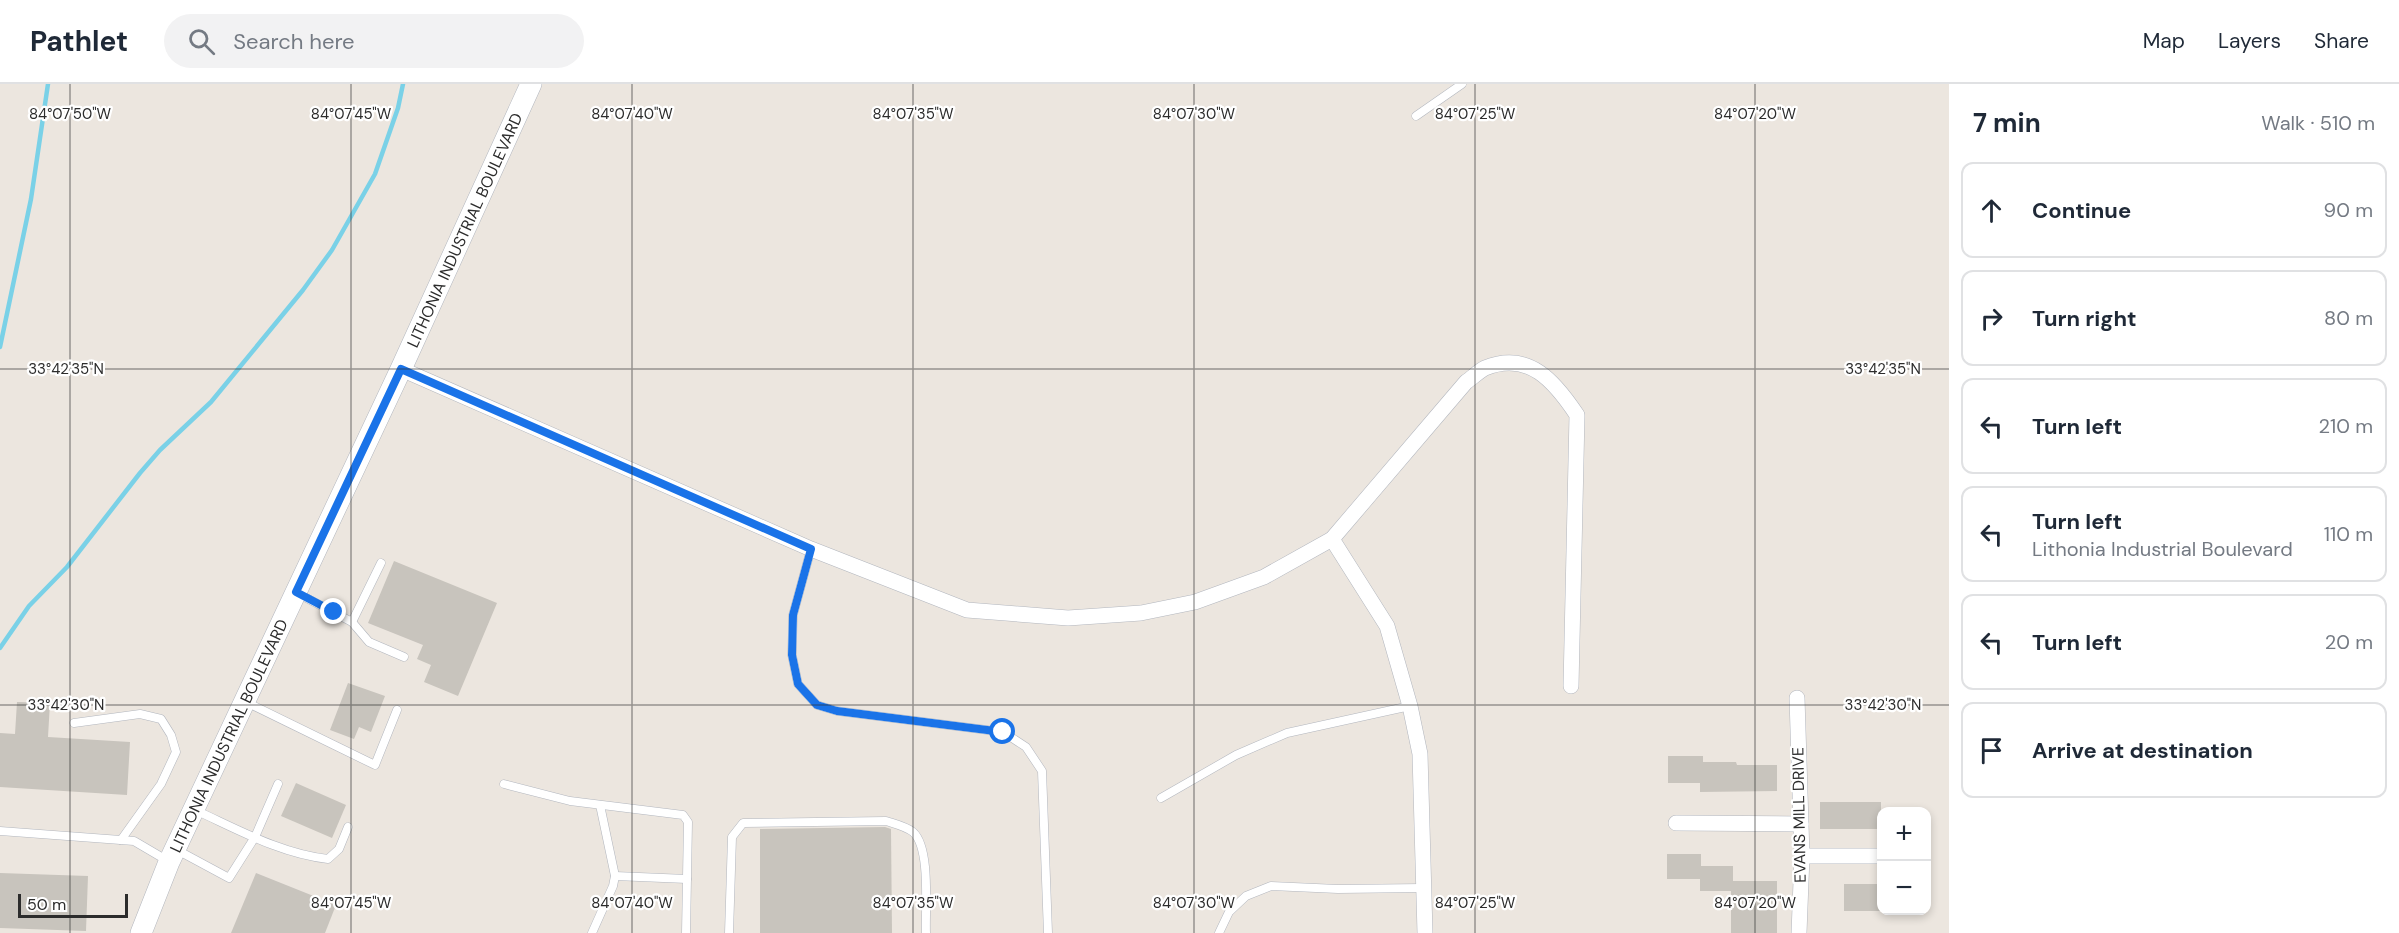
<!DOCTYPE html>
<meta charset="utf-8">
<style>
:root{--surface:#fff;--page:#f2f2f3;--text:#1f2937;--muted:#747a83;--line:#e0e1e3}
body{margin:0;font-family:"DM Sans",sans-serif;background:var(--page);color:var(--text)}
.controls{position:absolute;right:18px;bottom:18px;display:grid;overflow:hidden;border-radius:12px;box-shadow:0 3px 9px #0003}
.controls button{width:54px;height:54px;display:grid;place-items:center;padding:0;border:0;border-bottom:2px solid var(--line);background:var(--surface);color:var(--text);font:30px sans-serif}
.scale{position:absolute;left:18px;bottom:15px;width:110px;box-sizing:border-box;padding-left:6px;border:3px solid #2c2c2c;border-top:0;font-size:16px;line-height:21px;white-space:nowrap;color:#2c2c2c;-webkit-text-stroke:4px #fff;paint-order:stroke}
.stop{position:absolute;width:18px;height:18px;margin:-14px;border:4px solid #1a73e8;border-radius:50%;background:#fff}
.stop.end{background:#1a73e8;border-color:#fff;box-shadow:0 2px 6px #0008}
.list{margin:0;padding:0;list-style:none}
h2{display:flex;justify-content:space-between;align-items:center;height:78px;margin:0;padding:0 24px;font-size:26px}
h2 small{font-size:20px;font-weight:400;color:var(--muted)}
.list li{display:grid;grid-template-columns:39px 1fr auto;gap:18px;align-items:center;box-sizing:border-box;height:96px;margin:0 12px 12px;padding:0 12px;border:2px solid var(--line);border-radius:12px}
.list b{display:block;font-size:22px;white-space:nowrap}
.list p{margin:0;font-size:20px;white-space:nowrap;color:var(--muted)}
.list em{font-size:20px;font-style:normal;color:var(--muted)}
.icon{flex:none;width:33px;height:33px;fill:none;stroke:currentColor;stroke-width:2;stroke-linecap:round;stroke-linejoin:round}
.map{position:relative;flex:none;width:1949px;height:849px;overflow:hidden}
header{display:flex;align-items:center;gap:36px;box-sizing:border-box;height:84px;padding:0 30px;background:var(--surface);border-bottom:2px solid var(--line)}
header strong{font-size:28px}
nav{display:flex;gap:33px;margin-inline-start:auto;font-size:21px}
.search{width:420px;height:54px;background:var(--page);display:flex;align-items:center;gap:15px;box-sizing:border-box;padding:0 21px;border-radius:33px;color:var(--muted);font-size:22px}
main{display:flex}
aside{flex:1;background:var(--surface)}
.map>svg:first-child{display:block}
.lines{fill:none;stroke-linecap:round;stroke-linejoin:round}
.stream{stroke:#7ad1e7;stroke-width:4.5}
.building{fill:#c8c4bd}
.service-casing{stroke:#b2b6be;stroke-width:9}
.minor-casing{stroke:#b2b6be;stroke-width:16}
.secondary-casing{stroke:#b2b6be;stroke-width:22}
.service{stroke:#fff;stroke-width:8}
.minor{stroke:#fff;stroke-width:15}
.secondary{stroke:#fff;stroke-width:21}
.route{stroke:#1a73e8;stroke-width:8}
.ticks{fill:none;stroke:#2c2c2c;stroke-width:1.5;stroke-opacity:0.45}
.labels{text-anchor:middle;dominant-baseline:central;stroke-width:4.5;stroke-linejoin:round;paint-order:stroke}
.street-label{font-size:16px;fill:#2c2c2c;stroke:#fff}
.ticks-label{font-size:15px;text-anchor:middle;fill:#2c2c2c;stroke:#fff;stroke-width:4.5;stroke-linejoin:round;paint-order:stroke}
</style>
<header>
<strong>Pathlet</strong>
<div class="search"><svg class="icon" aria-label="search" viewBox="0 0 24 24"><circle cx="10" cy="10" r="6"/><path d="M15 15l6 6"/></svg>Search here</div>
<nav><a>Map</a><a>Layers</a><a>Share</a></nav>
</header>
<main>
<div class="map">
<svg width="1949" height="849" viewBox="0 0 1949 849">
<rect width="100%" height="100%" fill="#ece6df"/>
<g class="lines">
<g class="stream">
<polyline points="0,263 31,115 48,0"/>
<polyline points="0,564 29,522 67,483 140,389 160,366 211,318 303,206 332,166 375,90 398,24 403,0"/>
</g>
</g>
<g class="building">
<polygon points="394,477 497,519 458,612 424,598 431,581 417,575 423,561 368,539"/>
<polygon points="348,599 385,612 371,648 359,643 354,655 330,646"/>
<polygon points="17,618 50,619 48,653 130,658 127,711 0,703 0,649 15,650"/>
<polygon points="1668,672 1703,672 1703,678 1736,678 1737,681 1777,681 1777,707 1700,708 1700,699 1668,699"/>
<polygon points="296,699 346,721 332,754 281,732"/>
<rect x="1820" y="718" width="61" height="27"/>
<polygon points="885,743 891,745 892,849 760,849 760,745"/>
<polygon points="1667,770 1701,770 1701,782 1733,782 1733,797 1777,797 1777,849 1731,849 1731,807 1700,807 1700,795 1667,795"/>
<polygon points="0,789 88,792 86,847 0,844"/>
<polygon points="256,789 336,821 325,849 231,849"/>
<rect x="1844" y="800" width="37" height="27"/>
</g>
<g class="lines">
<g class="service-casing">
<g id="service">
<polyline points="1416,32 1462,0"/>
<polyline points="811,465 793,531 792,571 798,600 817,621 837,627 1003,648 1026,663 1042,687 1048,849"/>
<polyline points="297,509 352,538 381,479"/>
<polyline points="352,538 369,558 404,573"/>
<polyline points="246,618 375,681 397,626"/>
<polyline points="74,639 140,630 161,635 171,651 176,668 161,700 121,756"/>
<polyline points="504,700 570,717 683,731 688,738 686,849"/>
<polyline points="1161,714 1236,671 1287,649 1410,622"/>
<path d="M195,726C237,745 281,770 328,775L339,765L348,743"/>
<polyline points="0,747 134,757 168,777"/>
<polyline points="177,766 229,794 255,753 278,700"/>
<polyline points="615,792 687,795"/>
<polyline points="592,849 613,802 615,792 600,721"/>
<path d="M729,849L732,753L743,739L886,737C895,740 905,742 913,748C931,764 925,825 926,849"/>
<polyline points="1219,849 1229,828 1246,812 1271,802 1338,805 1423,804"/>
</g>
</g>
<g class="minor-casing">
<g id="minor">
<polyline points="401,285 811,465 967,526 1068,534 1141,529 1195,518 1264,493 1332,455"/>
<polyline points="1797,614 1802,772 1799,849"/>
<polyline points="1676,739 1801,740"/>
<polyline points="1802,772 1882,772"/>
<path d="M1425,849L1420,670L1410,622L1387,542L1332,455L1466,298C1472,294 1479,287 1485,284C1529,266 1555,298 1577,331L1571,602"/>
</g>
</g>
<g class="secondary-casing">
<g id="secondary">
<path id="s1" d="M141,849L169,778L401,285L531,0"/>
</g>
</g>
<use href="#service" class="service"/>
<use href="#minor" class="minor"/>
<use href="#secondary" class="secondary"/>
</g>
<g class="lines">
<polyline class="route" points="334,528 296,508 401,285 811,465 793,531 792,571 798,600 817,621 837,627 1003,648"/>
</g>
<path class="ticks" d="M70,0V849M351,0V849M632,0V849M913,0V849M1194,0V849M1475,0V849M1755,0V849M0,285H1949M0,621H1949"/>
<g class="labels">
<g class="street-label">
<text stroke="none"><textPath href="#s1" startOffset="774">LITHONIA INDUSTRIAL BOULEVARD</textPath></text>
<text stroke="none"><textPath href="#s1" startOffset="216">LITHONIA INDUSTRIAL BOULEVARD</textPath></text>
<text transform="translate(1799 731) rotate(-91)">EVANS MILL DRIVE</text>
</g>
</g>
<g class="ticks-label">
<text x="70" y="35">84°07'50"W</text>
<text x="351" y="35">84°07'45"W</text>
<text x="632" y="35">84°07'40"W</text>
<text x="913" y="35">84°07'35"W</text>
<text x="1194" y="35">84°07'30"W</text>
<text x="1475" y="35">84°07'25"W</text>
<text x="1755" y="35">84°07'20"W</text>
<text x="66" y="290">33°42'35"N</text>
<text x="1883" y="290">33°42'35"N</text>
<text x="66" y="626">33°42'30"N</text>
<text x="1883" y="626">33°42'30"N</text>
<text x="351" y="824">84°07'45"W</text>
<text x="632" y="824">84°07'40"W</text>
<text x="913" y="824">84°07'35"W</text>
<text x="1194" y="824">84°07'30"W</text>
<text x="1475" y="824">84°07'25"W</text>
<text x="1755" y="824">84°07'20"W</text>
</g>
</svg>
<div class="controls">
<button>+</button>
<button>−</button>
</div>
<div class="scale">50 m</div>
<div class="stop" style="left:1003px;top:648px"></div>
<div class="stop end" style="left:334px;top:528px"></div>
</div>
<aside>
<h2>7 min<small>Walk · 510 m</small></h2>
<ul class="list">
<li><svg class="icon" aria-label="ahead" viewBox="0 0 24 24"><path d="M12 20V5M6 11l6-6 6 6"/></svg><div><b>Continue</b></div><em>90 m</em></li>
<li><svg class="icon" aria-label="right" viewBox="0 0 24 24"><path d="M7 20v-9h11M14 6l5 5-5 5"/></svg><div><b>Turn right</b></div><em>80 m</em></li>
<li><svg class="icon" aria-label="left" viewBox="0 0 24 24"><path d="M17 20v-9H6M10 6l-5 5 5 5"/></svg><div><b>Turn left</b></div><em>210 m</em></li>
<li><svg class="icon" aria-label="left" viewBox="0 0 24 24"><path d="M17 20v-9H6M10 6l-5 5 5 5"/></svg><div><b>Turn left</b><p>Lithonia Industrial Boulevard</p></div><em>110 m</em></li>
<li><svg class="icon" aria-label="left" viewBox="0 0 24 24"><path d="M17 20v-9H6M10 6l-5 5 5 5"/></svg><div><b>Turn left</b></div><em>20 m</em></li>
<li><svg class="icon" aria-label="arrive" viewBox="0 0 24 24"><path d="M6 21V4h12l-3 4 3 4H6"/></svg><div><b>Arrive at destination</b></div></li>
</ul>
</aside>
</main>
